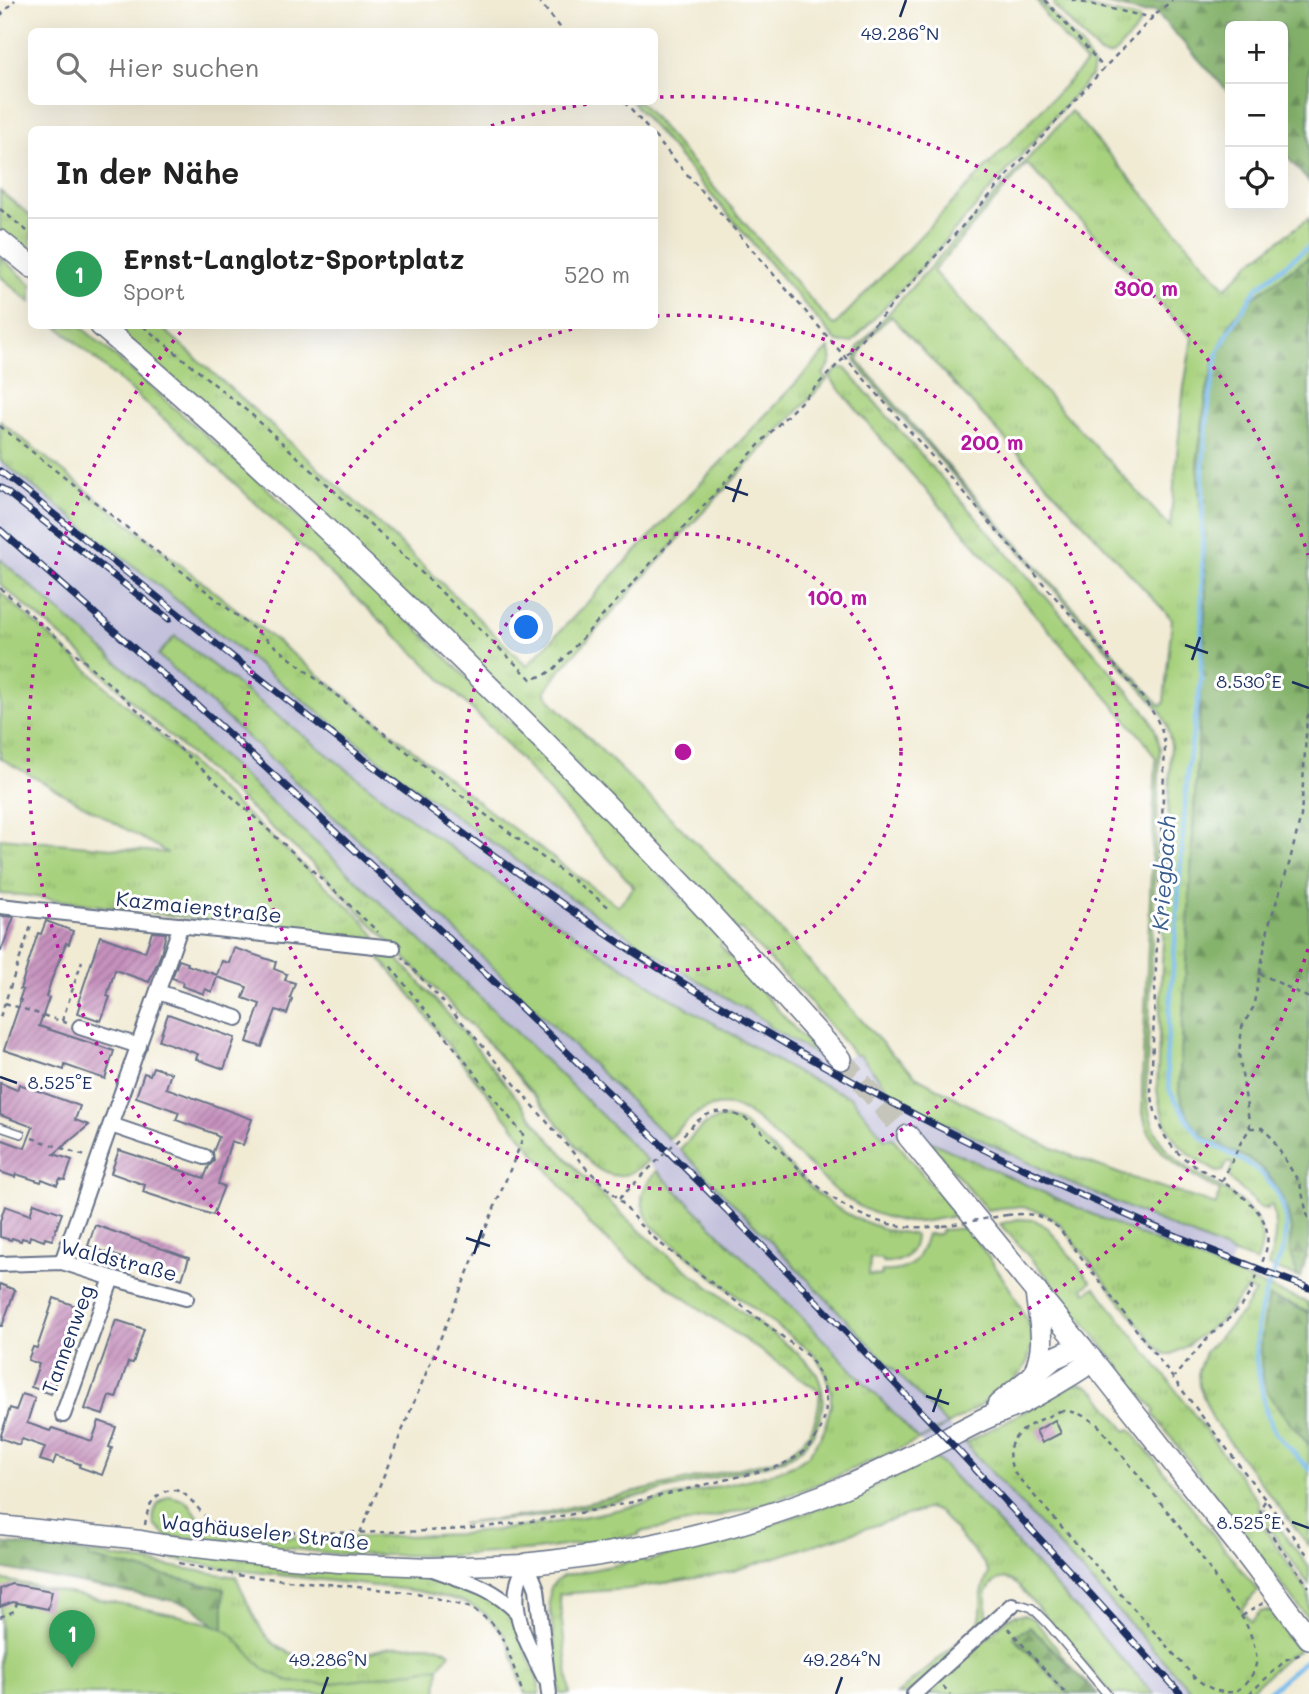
<!DOCTYPE html>
<html lang="de">
<meta charset="utf-8">
<style>
:root{--surface:#fff;--page:#f6f6f6;--text:#222;--muted:#767676;--line:#e0e0e0;--accent:#0b8043}
body{margin:0;font-family:Mali,sans-serif;background:var(--page);color:var(--text)}
.controls{position:absolute;right:21px;top:21px;display:grid;overflow:hidden;border-radius:10px;box-shadow:0 7px 28px #0002}
.controls button{width:63px;height:63px;display:grid;place-items:center;padding:0;border:0;border-bottom:2px solid var(--line);background:var(--surface);color:var(--text);font:35px sans-serif}
.you{position:absolute;left:527px;top:628px;width:24px;height:24px;margin:-18px;border:5px solid #fff;border-radius:50%;background:#1a73e8;box-shadow:0 0 0 10px #1a73e833}
.badge{display:grid;place-items:center;width:46px;height:46px;border-radius:50%;background:var(--accent);color:#fff;font-size:23px;font-weight:700}
.pin{position:absolute;translate:-50% -58px;filter:drop-shadow(0 2px 4px #0008)}
.pin::after{content:'';position:absolute;top:37px;width:24px;height:21px;background:inherit;clip-path:polygon(0 0,100% 0,50% 100%)}
.list{margin:0;padding:0;list-style:none}
h2{display:flex;justify-content:space-between;align-items:center;height:91px;margin:0;padding:0 28px;font-size:30px}
h2 small{font-size:23px;font-weight:400;color:var(--muted)}
.list li{display:grid;grid-template-columns:46px 1fr auto;gap:21px;align-items:center;box-sizing:border-box;height:112px;padding:0 28px;border-top:2px solid var(--line)}
.list b{display:block;font-size:26px;white-space:nowrap}
.list p{margin:0;font-size:23px;white-space:nowrap;color:var(--muted)}
.list em{font-size:23px;font-style:normal;color:var(--muted)}
.icon{flex:none;width:38px;height:38px;fill:none;stroke:currentColor;stroke-width:2;stroke-linecap:round;stroke-linejoin:round}
.map{position:relative;flex:none;width:1309px;height:1694px;overflow:hidden}
.search{position:absolute;background:var(--surface);box-shadow:0 7px 28px #0002;left:28px;top:28px;width:630px;height:77px;display:flex;align-items:center;gap:18px;box-sizing:border-box;padding:0 24px;border-radius:10px;color:var(--muted);font-size:26px}
.panel{position:absolute;background:var(--surface);box-shadow:0 7px 28px #0002;left:28px;top:126px;width:630px;height:203px;border-radius:10px}
.map>svg:first-child{display:block}
.industrial{fill:#c3c1db}
.grass{fill:url(#grass-tufts);stroke:#61806e;stroke-width:2;fill-rule:evenodd}
.forest{fill:url(#forest-firs);stroke:#507165;stroke-width:2}
.garden{fill:#a7d17d;stroke:#61806e;stroke-width:2}
.lines{fill:none;stroke-linecap:round;stroke-linejoin:round}
.stream{stroke:#75b9eb;stroke-width:4.5}
.building{fill:url(#building-hatch)}
.primary-tunnel{stroke:#c6c5bc;stroke-width:21;stroke-dasharray:21 10;stroke-linecap:butt}
.service-casing{stroke:#667187;stroke-width:10}
.minor-casing{stroke:#667187;stroke-width:18}
.tertiary-casing{stroke:#667187;stroke-width:21}
.primary-casing{stroke:#667187;stroke-width:24}
.path{stroke:#667187;stroke-width:2.5;stroke-dasharray:5 5;stroke-linecap:butt}
.service{stroke:#fff;stroke-width:7}
.minor{stroke:#fff;stroke-width:14}
.tertiary{stroke:#fff;stroke-width:18}
.primary{stroke:#fff;stroke-width:21}
.rail-casing{stroke:#1b2f5e;stroke-width:7}
.rail{stroke:#fff;stroke-width:4.5;stroke-dasharray:13;stroke-linecap:butt}
.path-bridge{stroke:#667187;stroke-width:2.5;stroke-dasharray:5 5;stroke-linecap:butt}
.ticks{fill:none;stroke:#1b2f5e;stroke-width:2.5}
.ring{fill:none;stroke:#b5179e;stroke-width:3.5;stroke-dasharray:3.5 7}
.labels{text-anchor:middle;dominant-baseline:central;stroke-width:6;stroke-linejoin:round;paint-order:stroke}
.street-label{font-size:21px;fill:#1b2f5e;stroke:#fff}
.water-label{font-size:23px;font-style:italic;fill:#3a5f8f;stroke:#fff}
.ticks-label{font-size:18px;text-anchor:middle;fill:#1b2f5e;stroke:#fff;stroke-width:6;stroke-linejoin:round;paint-order:stroke}
.centre{fill:#b5179e;stroke:#fff;stroke-width:3.5}
.ring-label{font-size:21px;text-anchor:middle;font-weight:bold;fill:#b5179e;stroke:#fff;stroke-width:6;stroke-linejoin:round;paint-order:stroke}
</style>
<div class="map">
<svg width="1309" height="1694" viewBox="0 0 1309 1694">
<defs>
<pattern id="grass-tufts" width="24" height="20" patternUnits="userSpaceOnUse" patternTransform="scale(1.75)"><rect width="24" height="20" fill="#a7d17d"/><path d="M3 7l-1-3M5 7V3M7 7l1-3M15 17l-1-3M17 17v-4M19 17l1-3" fill="none" stroke="#8fb46e"/></pattern>
<pattern id="forest-firs" width="22" height="20" patternUnits="userSpaceOnUse" patternTransform="scale(1.75)"><rect width="22" height="20" fill="#85b36c"/><path d="M5 1l3.5 6h-7zM16 11l3.5 6h-7z" fill="#6c925c"/></pattern>
<pattern id="building-hatch" width="6" height="6" patternUnits="userSpaceOnUse" patternTransform="scale(1.75)"><rect width="6" height="6" fill="#c691bd"/><path d="M-1 1l2-2M0 6l6-6M5 7l2-2" fill="none" stroke="#a0779d"/></pattern>
</defs>
<rect width="100%" height="100%" fill="#fff"/>
<filter id="ink" filterUnits="userSpaceOnUse"><feTurbulence type="fractalNoise" baseFrequency=".0143" numOctaves="2"/><feDisplacementMap in="SourceGraphic" scale="14" xChannelSelector="R" yChannelSelector="G"/><feConvolveMatrix kernelMatrix="1 2 1 2 8 2 1 2 1" color-interpolation-filters="sRGB"/></filter>
<filter id="wash" filterUnits="userSpaceOnUse"><feTurbulence type="fractalNoise" baseFrequency=".00686" numOctaves="4" result="noise"/><feDisplacementMap in="SourceGraphic" scale="28" xChannelSelector="R" yChannelSelector="G"/><feGaussianBlur stdDeviation="1.57" result="paint"/><feColorMatrix in="noise" values="0 0 0 0 0 0 0 0 0 0 0 0 0 0 0 0 0 1.4 0 .05"/><feComposite in="paint" operator="in"/></filter>
<g filter="url(#wash)">
<rect width="100%" height="100%" fill="#f1ebd4"/>
<polygon class="industrial" points="0,460 285,686 415,787 544,880 765,1021 768,1026 827,1061 860,1054 895,1098 1072,1184 1235,1254 1227,1271 1094,1216 917,1134 885,1139 851,1097 799,1074 661,992 529,904 399,810 175,637 159,655 427,903 717,1186 948,1425 1194,1694 1154,1694 987,1511 791,1306 610,1124 405,926 302,829 93,639 0,559"/>
<g class="grass">
<polygon points="1037,0 1040,0 1083,48 1093,65 1091,76 925,264 852,342 843,343 836,341 632,102 640,102 832,324 835,325 1086,63 1049,21"/>
<polygon points="1057,0 1139,18 1140,22 1137,29 1114,54 1108,56 1100,54 1054,6 1055,1"/>
<path d="M1071,111L1226,288L1252,261L1309,218V257L1247,302L1216,355L1207,392L1197,464L1203,535L1206,594L1179,1092L1184,1109L1210,1140L1253,1160L1259,1165L1277,1189L1286,1209L1291,1228L1290,1252L1298,1277L1268,1266C1275,1245 1278,1226 1272,1205L1267,1207L1268,1209L1261,1208L1231,1180L1229,1175L1233,1164L1228,1162L1223,1171L1217,1172C1179,1151 1163,1133 1157,1089L1171,744L1167,725L1160,710L896,410L859,367L855,360L858,347L868,336ZM1027,164L1192,338L1183,394L1170,527L933,271ZM891,316L1172,619L1164,702L1162,705L1159,704L941,458L858,361C862,342 877,329 891,316Z"/>
<polygon points="0,191 31,216 31,257 0,231"/>
<polygon points="0,257 31,284 31,303 0,276"/>
<polygon points="57,326 80,326 263,485 395,606 616,827 723,942 720,945 820,1057 768,1026 765,1021 676,967 544,880 415,787 285,686 0,460 0,421 491,812 618,906 634,887 501,738 421,659 196,447"/>
<path d="M111,326H160C285,436 409,549 527,666L829,348C834,361 831,364 823,374L827,380L693,523L561,669L545,692L555,705L716,862L794,945L889,1051L917,1077L1026,1136L1072,1156L1120,1174L1216,1205L1220,1191C1187,1173 1149,1154 1143,1112C1141,1095 1142,1078 1143,1062L1156,759L1143,739L969,538L898,459L829,377L839,368H845L1144,709C1153,722 1158,734 1160,749L1146,1091C1148,1113 1153,1134 1168,1151C1193,1181 1261,1194 1262,1241C1262,1248 1259,1255 1257,1262L1235,1254L1073,1184L895,1098L860,1055H855L809,1001L740,929L737,931Z"/>
<path d="M0,559C222,752 439,953 648,1161C628,1179 612,1181 591,1164L546,1109L489,1044L316,867L155,723L84,656L0,584Z"/>
<polygon points="0,592 79,662 359,916 376,936 372,943 21,895 0,894 0,838 168,853 0,758"/>
<path d="M175,636L399,810L529,904L661,992L799,1074L851,1097L885,1139L893,1138L957,1216C929,1219 918,1227 889,1218C870,1213 851,1203 836,1191C828,1185 821,1176 813,1169C801,1158 788,1148 776,1137C758,1120 740,1100 712,1107C694,1111 682,1127 669,1139L427,903L158,655Z"/>
<path d="M384,952H391C434,996 474,1044 512,1092C526,1109 538,1126 552,1142C581,1175 613,1207 646,1236C676,1263 710,1287 742,1312C760,1325 810,1358 818,1377C830,1404 818,1435 796,1453C787,1459 777,1462 767,1465L618,1501L543,1516L461,1524L544,1513L779,1459C808,1443 818,1425 820,1392L627,1258L591,1226L558,1182L439,1034L415,1000L380,959Z"/>
<path d="M727,1118L742,1123L772,1148L812,1189L833,1206L855,1218L886,1230L912,1234L915,1236C914,1255 902,1264 883,1262V1259L870,1258L869,1275L881,1276L882,1271C911,1273 920,1260 927,1234H940L942,1230L967,1228C985,1253 1033,1313 1032,1342C1031,1355 1026,1367 1018,1376C1011,1384 1002,1390 993,1396C952,1427 905,1447 857,1467C827,1480 796,1494 763,1504C723,1516 681,1525 639,1532V1535L536,1550L447,1556L337,1554L212,1539L168,1537L154,1525C152,1511 156,1501 170,1496L184,1500L190,1505L200,1519L210,1527L260,1537L347,1538L462,1534L547,1524L621,1509L751,1479L779,1471L795,1464L808,1455L816,1444L824,1430L831,1405V1392L826,1373L814,1354L728,1289L652,1226C638,1203 638,1191 657,1171L791,1306L919,1440L947,1425L813,1285L680,1149C696,1133 703,1120 727,1118Z"/>
<path d="M927,1140C1053,1197 1179,1255 1309,1303V1313L1289,1303V1421L1309,1445V1546L1213,1420L1199,1386L1198,1371L1205,1352L1242,1313L1255,1292L1247,1289L1221,1320L1182,1349L1172,1354H1165L1158,1349L1059,1223C1035,1204 1016,1205 987,1210Z"/>
<polygon points="1018,1219 1035,1220 1048,1228 1091,1282 1083,1289 1086,1293 1095,1287 1163,1373 1259,1502 1259,1516 1261,1523 1309,1594 1309,1620 1153,1414 1155,1411 1050,1280 1000,1224"/>
<path d="M1080,1384L1089,1387L1097,1393L1126,1431L1130,1429L1258,1591C1251,1596 1249,1604 1241,1609L1251,1622L1260,1612C1275,1607 1282,1621 1289,1632L1286,1635L1299,1651L1290,1655L1246,1694H1194L965,1443L1074,1385Z"/>
<path d="M936,1458L987,1511L1154,1694H1111L1027,1595C1018,1586 1008,1572 995,1582C990,1585 987,1590 986,1596C984,1610 992,1614 982,1628L907,1694H897L977,1626C982,1617 981,1613 981,1603C981,1592 984,1583 989,1573L984,1563L939,1512L929,1508L730,1572L628,1589L559,1594L570,1694H560L550,1607C549,1591 548,1585 563,1576L644,1559L645,1562L740,1535L840,1501Z"/>
<polygon points="1264,1508 1309,1567 1309,1585 1263,1519"/>
<polygon points="140,1548 401,1575 458,1585 480,1591 507,1610 522,1641 538,1681 540,1694 525,1694 510,1647 503,1633 483,1612 462,1601 418,1591 237,1570 141,1554"/>
<path d="M89,1553L236,1577C246,1597 256,1629 273,1643C291,1659 327,1662 350,1657C364,1655 378,1649 392,1647C401,1646 410,1646 419,1645C431,1645 440,1645 450,1653L439,1667C397,1674 333,1690 292,1682C284,1681 274,1675 267,1671C250,1662 240,1641 224,1629V1589L89,1558Z"/>
<polygon points="1016,1615 1024,1615 1034,1619 1076,1673 1030,1628 1013,1636 1069,1694 925,1694 1010,1617"/>
</g>
<g class="forest">
<polygon points="1088,0 1309,0 1309,182 1283,152 1283,26 1230,26 1230,94 1154,10 1144,13"/>
<path d="M1309,257V1248L1308,1249L1301,1278L1298,1277C1296,1269 1291,1260 1290,1252C1289,1245 1291,1237 1291,1230C1290,1212 1280,1191 1269,1176C1253,1155 1231,1154 1210,1140C1193,1130 1184,1110 1179,1092L1206,594L1203,535L1197,464L1207,392L1216,355L1231,322L1247,302Z"/>
<path d="M1269,1297L1289,1304L1309,1313V1445C1299,1432 1270,1402 1266,1389C1256,1359 1263,1326 1269,1297Z"/>
<polygon points="0,1543 89,1553 89,1558 224,1589 224,1629 214,1625 190,1604 0,1568"/>
<polygon points="1030,1627 1098,1694 1069,1694 1013,1636"/>
</g>
<polygon class="garden" points="0,1579 181,1616 214,1625 224,1629 232,1635 265,1670 291,1682 324,1684 358,1680 439,1667 437,1694 0,1694"/>
<g class="lines">
<g class="stream">
<polyline points="1309,246 1257,288 1232,326 1218,352 1209,403 1203,463 1201,680 1188,767 1166,1062 1170,1091 1189,1122 1202,1138 1252,1166 1263,1175 1274,1188 1283,1206 1286,1225 1284,1247 1265,1295 1258,1321 1256,1360 1266,1412 1275,1433 1309,1469"/>
<polyline points="1266,1694 1309,1657"/>
</g>
</g>
<g id="blocks">
<g class="building">
<polygon points="0,916 14,917 1,951 0,951"/>
<polygon points="46,921 73,931 69,944 66,943 51,981 46,997 49,998 39,1026 114,1051 105,1079 65,1065 64,1070 4,1050 21,1000 19,1000 23,990 20,989 38,933 41,934"/>
<polygon points="152,932 166,933 161,954 149,982 115,970 107,996 110,997 101,1021 78,1013 81,1004 78,1003 100,936 145,952"/>
<polygon points="234,948 276,962 274,969 287,974 285,980 295,983 290,998 292,999 287,1014 276,1010 262,1047 247,1042 260,1004 243,998 247,987 217,977 212,992 205,989 204,994 182,986 183,982 172,978 179,960 188,963 187,965 217,975 222,961 229,963"/>
<polygon points="168,1014 235,1038 224,1069 196,1059 198,1054 159,1040"/>
<polygon points="153,1067 171,1073 166,1088 252,1119 243,1145 231,1141 218,1184 224,1186 213,1215 143,1192 145,1185 111,1173 119,1150 204,1178 209,1166 214,1161 213,1152 219,1137 215,1135 215,1134 176,1120 179,1112 136,1097 144,1073 150,1075"/>
<polygon points="0,1083 17,1090 19,1084 80,1106 75,1120 89,1125 54,1154 72,1160 65,1180 60,1179 57,1185 42,1179 41,1182 16,1174 15,1177 0,1172 0,1139 25,1148 33,1127 0,1115"/>
<polygon points="34,1203 62,1213 52,1240 45,1238 44,1241 30,1236 29,1240 22,1238 21,1241 12,1238 11,1240 0,1237 0,1221 5,1206 30,1215"/>
<polygon points="95,1225 189,1258 182,1279 88,1246"/>
<polygon points="0,1284 15,1290 2,1326 0,1326"/>
<polygon points="54,1298 81,1308 51,1394 31,1387 39,1364 28,1360 33,1347 37,1348"/>
<polygon points="116,1320 144,1329 133,1363 128,1362 116,1398 109,1396 103,1415 85,1409"/>
<polygon points="22,1394 35,1398 27,1423 50,1431 52,1428 92,1441 99,1421 116,1427 109,1447 112,1448 102,1475 79,1467 80,1464 56,1456 53,1464 40,1460 45,1447 22,1439 19,1445 0,1438 10,1408 16,1410"/>
<polygon points="1055,1420 1061,1433 1042,1443 1036,1431"/>
<polygon points="11,1584 52,1591 48,1609 13,1602 0,1607 0,1589"/>
</g>
</g>
</g>
<g filter="url(#ink)">
<use href="#blocks" fill-opacity="0" stroke="#667187" stroke-width="2"/>
<g class="lines">
<polyline class="primary-tunnel" points="841,1059 908,1136"/>
<g class="service-casing">
<g id="service">
<polyline points="0,1127 21,1134"/>
<polyline points="1012,1605 1020,1604 1032,1608 1048,1624 1107,1694"/>
</g>
</g>
<g class="minor-casing">
<g id="minor">
<polyline points="0,906 393,948"/>
<polyline points="158,992 237,1018"/>
<polyline points="80,1027 139,1046"/>
<polyline points="111,1125 205,1157"/>
<polyline points="62,1262 181,925"/>
<polyline points="0,1264 62,1262 112,1278 186,1298"/>
<polyline points="63,1415 112,1278"/>
<polyline points="527,1564 537,1589 549,1694"/>
<path d="M527,1564C524,1570 519,1577 518,1584C510,1615 531,1650 544,1677"/>
<path d="M433,1569C467,1582 490,1585 517,1612"/>
<polyline points="914,1694 1012,1605"/>
</g>
</g>
<g class="tertiary-casing">
<polyline id="tertiary" points="0,1525 141,1540 163,1544 280,1558 338,1563 429,1567 527,1564"/>
</g>
<g class="primary-casing">
<g id="primary">
<polyline points="0,241 32,267"/>
<path d="M101,326C177,389 249,456 321,524C448,644 572,767 692,894C742,948 791,1004 841,1059"/>
<polyline points="908,1136 1093,1361 1248,1557 1309,1638"/>
<path d="M1034,1374C1048,1340 1039,1325 1036,1291"/>
<polyline points="998,1405 1054,1358 1081,1346"/>
<path d="M527,1564C634,1553 742,1529 842,1488C888,1469 931,1446 976,1423C990,1415 1005,1411 1020,1404C1045,1391 1070,1376 1093,1361"/>
</g>
</g>
<g class="path">
<polyline points="538,0 564,32"/>
<polyline points="1045,0 1104,68"/>
<polyline points="1072,0 1138,15 1153,17"/>
<polyline points="0,16 15,0"/>
<polyline points="624,102 649,130"/>
<path d="M654,136L845,357L1139,693C1152,710 1163,725 1165,747L1151,1090C1154,1110 1158,1128 1171,1145C1184,1162 1205,1171 1223,1182C1240,1193 1265,1211 1267,1233C1269,1245 1264,1259 1259,1270C1255,1280 1252,1290 1246,1299C1236,1314 1222,1324 1209,1337C1197,1350 1185,1364 1174,1377"/>
<polyline points="0,209 32,235"/>
<polyline points="143,326 252,415 394,546 531,679 545,675 555,668 769,434 845,357 1104,68 1153,17 1172,0"/>
<polyline points="0,426 486,815 610,908"/>
<polyline points="0,588 82,659 324,881 378,932"/>
<polyline points="1259,973 1309,998"/>
<polyline points="5,1003 67,1023"/>
<polyline points="0,1017 32,923"/>
<polyline points="62,1021 82,961"/>
<path d="M697,1121C703,1117 709,1113 716,1112C728,1111 743,1116 752,1123C759,1128 766,1136 772,1142C795,1164 817,1189 845,1206C875,1225 909,1230 943,1226"/>
<polyline points="1250,1128 1262,1128 1271,1137 1300,1184 1309,1222"/>
<polyline points="32,1138 85,1156"/>
<polyline points="1222,1181 1240,1144 1250,1128 1239,1054 1242,1027 1253,1008 1269,924 1289,864 1301,816 1307,719 1309,713"/>
<polyline points="619,1199 641,1177"/>
<path d="M1007,1215C1032,1213 1038,1213 1059,1228L1309,1557"/>
<path d="M1060,1411C1075,1410 1085,1416 1098,1425C1132,1468 1169,1511 1201,1556C1210,1569 1218,1584 1227,1597C1231,1605 1238,1611 1243,1619C1249,1628 1254,1643 1256,1654C1259,1669 1247,1687 1233,1692C1218,1694 1205,1686 1194,1677L1016,1475C994,1437 1031,1424 1060,1411Z"/>
<polyline points="1265,1501 1260,1509 1263,1523 1309,1587"/>
<path d="M145,1525C147,1512 149,1500 162,1493C186,1480 196,1513 213,1522C230,1531 266,1532 286,1532C344,1533 403,1533 461,1529C536,1523 604,1509 676,1492C710,1483 745,1476 779,1466C787,1462 796,1458 803,1452C833,1426 832,1388 809,1357L661,1244L639,1224L619,1199L586,1168L469,1030L402,957"/>
<polyline points="360,1533 524,1136 388,963"/>
<polyline points="179,1563 236,1575 417,1593 472,1608 492,1623 500,1634 507,1648 523,1694"/>
<polyline points="1242,1616 1263,1603"/>
<polyline points="0,1617 14,1611 17,1603"/>
<polyline points="1008,1628 1066,1694"/>
<polyline points="943,1686 950,1694"/>
<polyline points="1249,1694 1287,1659 1304,1653"/>
</g>
<use href="#service" class="service"/>
<use href="#minor" class="minor"/>
<use href="#tertiary" class="tertiary"/>
<use href="#primary" class="primary"/>
<g class="rail-casing">
<g id="rail">
<path d="M0,471C203,633 404,799 620,943C659,969 699,993 740,1017C920,1125 1111,1215 1309,1288"/>
<polyline points="0,487 169,619"/>
<path d="M0,530C243,742 479,962 707,1190C870,1353 1027,1523 1181,1694"/>
</g>
</g>
<use href="#rail" class="rail"/>
<g class="path-bridge">
<polyline points="641,1177 697,1121"/>
<polyline points="943,1226 1007,1215"/>
</g>
</g>
</g>
<path class="ticks" d="M900,17L906,0M725,487L748,495M733,502L741,479M1185,645L1208,653M1192,660L1200,637M1292,682L1309,688M0,1077L17,1083M466,1238L490,1246M474,1254L482,1230M926,1396L949,1404M933,1412L941,1389M1292,1522L1309,1528M322,1694L328,1677M836,1694L842,1677"/>
<g class="ring">
<circle cx="683" cy="752" r="218"/>
<path d="M656 316A437 437 0 1 1 585 326"/>
<path d="M1308 949A655 655 0 1 1 185 327M481 129A655 655 0 0 1 603 102M660 97A655 655 0 0 1 1308 555"/>
</g>
<g class="labels">
<g class="street-label">
<text transform="translate(199 906) rotate(6)">Kazmaierstraße</text>
<text transform="translate(119 1259) rotate(14)">Waldstraße</text>
<text transform="translate(67 1339) rotate(-70)">Tannenweg</text>
<text transform="translate(265 1531) rotate(6)">Waghäuseler Straße</text>
</g>
<g class="water-label">
<text transform="translate(1163 873) rotate(-86)">Kriegbach</text>
</g>
</g>
<g class="ticks-label">
<text x="900" y="40">49.286°N</text>
<text x="1249" y="688">8.530°E</text>
<text x="60" y="1089">8.525°E</text>
<text x="1249" y="1529">8.525°E</text>
<text x="328" y="1666">49.286°N</text>
<text x="842" y="1666">49.284°N</text>
</g>
<circle cx="683" cy="752" r="10" class="centre"/>
<g class="ring-label">
<text x="1146" y="296">300 m</text>
<text x="992" y="450">200 m</text>
<text x="837" y="605">100 m</text>
</g>
</svg>
<div class="controls">
<button>+</button>
<button>−</button>
<button><svg class="icon" aria-label="locate" viewBox="0 0 24 24"><circle cx="12" cy="12" r="6"/><path d="M12 2v4M12 18v4M2 12h4M18 12h4"/></svg></button>
</div>
<div class="you"></div>
<div class="pin badge" style="left:72px;top:1668px;background:#2e9e5b">1</div>
<div class="search"><svg class="icon" aria-label="search" viewBox="0 0 24 24"><circle cx="10" cy="10" r="6"/><path d="M15 15l6 6"/></svg>Hier suchen</div>
<section class="panel">
<h2>In der Nähe<small></small></h2>
<ul class="list">
<li><span class="badge" style="background:#2e9e5b">1</span><div><b>Ernst-Langlotz-Sportplatz</b><p>Sport</p></div><em>520 m</em></li>
</ul>
</section>
</div>
